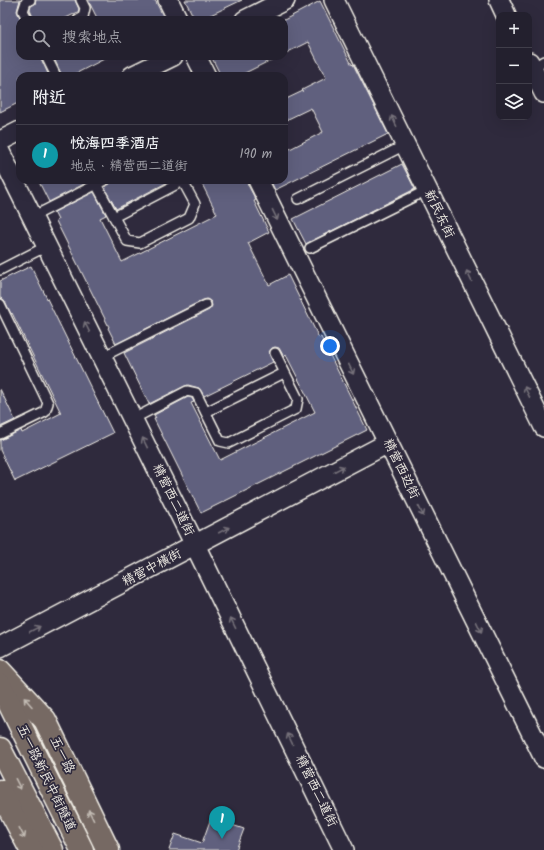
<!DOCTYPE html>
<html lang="zh">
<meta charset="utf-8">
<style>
:root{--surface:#23202e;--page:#2f2d3a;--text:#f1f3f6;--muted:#a3a3aa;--line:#403e4a;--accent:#1a73e8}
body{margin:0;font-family:Kalam,"LXGW WenKai TC",sans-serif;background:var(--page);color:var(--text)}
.controls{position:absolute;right:12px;top:12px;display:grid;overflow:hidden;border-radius:8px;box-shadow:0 4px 16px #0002}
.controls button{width:36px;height:36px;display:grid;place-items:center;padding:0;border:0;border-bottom:1px solid var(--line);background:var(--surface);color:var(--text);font:20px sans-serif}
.you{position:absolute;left:330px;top:346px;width:14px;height:14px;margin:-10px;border:3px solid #fff;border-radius:50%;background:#1a73e8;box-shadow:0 0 0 6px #1a73e833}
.badge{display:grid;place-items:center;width:26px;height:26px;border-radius:50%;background:var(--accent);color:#fff;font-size:13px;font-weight:700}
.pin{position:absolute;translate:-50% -33px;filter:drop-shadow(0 1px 2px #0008)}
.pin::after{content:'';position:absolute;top:21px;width:14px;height:12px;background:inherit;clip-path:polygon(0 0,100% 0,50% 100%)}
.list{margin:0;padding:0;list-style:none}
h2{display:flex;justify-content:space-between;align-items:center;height:52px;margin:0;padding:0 16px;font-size:17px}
h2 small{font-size:13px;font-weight:400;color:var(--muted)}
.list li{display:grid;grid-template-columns:26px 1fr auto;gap:12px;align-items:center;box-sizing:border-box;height:60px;padding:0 16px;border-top:1px solid var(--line)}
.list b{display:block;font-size:15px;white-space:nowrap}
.list p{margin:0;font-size:13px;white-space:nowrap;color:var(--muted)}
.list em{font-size:13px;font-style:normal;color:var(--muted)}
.icon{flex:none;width:22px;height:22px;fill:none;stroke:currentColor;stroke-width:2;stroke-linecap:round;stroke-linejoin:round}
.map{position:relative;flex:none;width:544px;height:850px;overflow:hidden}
.search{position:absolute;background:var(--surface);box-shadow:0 4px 16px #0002;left:16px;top:16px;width:272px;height:44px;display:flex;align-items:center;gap:10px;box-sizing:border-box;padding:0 14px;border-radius:12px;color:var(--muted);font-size:15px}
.panel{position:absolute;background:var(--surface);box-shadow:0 4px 16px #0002;left:16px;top:72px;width:272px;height:112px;border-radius:12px}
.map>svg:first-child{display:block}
.building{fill:#61607e;stroke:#f4f1e8}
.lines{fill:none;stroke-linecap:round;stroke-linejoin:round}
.lane-casing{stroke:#f4f1e8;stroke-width:12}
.street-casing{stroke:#f4f1e8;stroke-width:22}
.primary-casing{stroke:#f4f1e8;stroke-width:25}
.lane{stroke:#2f2a3d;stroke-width:9}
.street{stroke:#2f2a3d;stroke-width:19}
.primary{stroke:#766964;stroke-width:22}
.oneway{stroke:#747079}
.oneway2{stroke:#c2bbb3}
.labels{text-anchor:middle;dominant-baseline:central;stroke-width:3.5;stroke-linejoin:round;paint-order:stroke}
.street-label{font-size:13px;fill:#f4f1e8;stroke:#2f2a3d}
</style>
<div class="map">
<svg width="544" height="850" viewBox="0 0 544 850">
<rect width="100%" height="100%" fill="#2f2a3d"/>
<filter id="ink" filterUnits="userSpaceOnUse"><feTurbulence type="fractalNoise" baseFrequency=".025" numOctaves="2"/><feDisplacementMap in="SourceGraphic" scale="8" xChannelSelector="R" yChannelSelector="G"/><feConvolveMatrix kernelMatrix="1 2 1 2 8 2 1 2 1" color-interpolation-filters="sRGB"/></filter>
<g filter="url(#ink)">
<g class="building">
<polygon points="0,0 20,0 17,11 21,20 20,20 20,56 40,56 49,76 20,76 20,102 0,112"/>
<polygon points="36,0 75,0 79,9 78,12 62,20 34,20 30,10 31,6 35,4"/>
<polygon points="88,0 155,0 165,20 98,20"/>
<polygon points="185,0 242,0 200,20 195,20"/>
<polygon points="320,1 352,65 353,64 388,134 275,190 270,180 284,180 284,152 323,132 311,108 284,121 284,100 303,91 302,90 326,78 308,42 284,54 284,20"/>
<polygon points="53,56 110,56 71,76 62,76"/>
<polygon points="211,56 279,56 239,76 221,76"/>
<polygon points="402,164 415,189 306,244 293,219"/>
<polygon points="38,180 92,180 49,202"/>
<polygon points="111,180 172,180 116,209 104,187 110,184"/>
<polygon points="200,180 247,180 248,185 256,200 254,201 269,232 248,243 269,285 288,275 319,338 321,337 367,430 201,513 154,419 156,418 154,415 188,397 192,398 194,402 191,403 220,460 315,412 286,355 284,357 279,348 275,347 272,348 269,352 270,356 273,362 204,396 199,388 188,385 185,386 149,404 124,353 209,310 212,306 211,302 207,299 203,300 116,344 108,328 109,327 56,221 58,220 54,212 94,192 106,215 100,218 122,262 217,214"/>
<polygon points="31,266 113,433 15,481 0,450 0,440 21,430 22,433 61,413 12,313 11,314 5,301 3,299 0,298 0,281"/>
<polygon points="0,389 15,420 0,427"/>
<polygon points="211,818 244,829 236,850 169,850 175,834 202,843"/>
</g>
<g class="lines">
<g class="lane-casing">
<g id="lane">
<polyline points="28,20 23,11 26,2 30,0"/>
<polyline points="78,20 83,17 85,8 81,0"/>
<polyline points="46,56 56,76"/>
<polyline points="532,68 544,61"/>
<polyline points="96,184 127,241 140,243 189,218 195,204 182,180"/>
<polyline points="298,199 405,145"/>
<polyline points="32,217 105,180"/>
<polyline points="114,217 183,181"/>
<polyline points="310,248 427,190"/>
<polyline points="0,270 47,246"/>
<polyline points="0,304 48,403 45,412 0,434"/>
<polyline points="102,357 206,305"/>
<polyline points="206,412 284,373"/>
<polyline points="133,419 187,391 196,393 220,441 229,443 296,409 298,399 275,353"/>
</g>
</g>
<g class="street-casing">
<g id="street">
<polyline points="168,0 178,20"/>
<polyline points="334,0 544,427"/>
<polyline points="499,0 506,15"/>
<polyline points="245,20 285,0"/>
<polyline points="196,56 206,76"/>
<polyline points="529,62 544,93"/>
<polyline points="132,76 173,56"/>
<polyline points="0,141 20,131"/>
<polyline points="0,152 195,545 344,850"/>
<polyline points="258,180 544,758"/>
<polyline points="0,647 388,443"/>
</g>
</g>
<g class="primary-casing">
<g id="primary">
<polyline points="0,671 45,720 108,850"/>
<polyline points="0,685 82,850"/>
<polyline points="0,749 52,850"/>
<polyline points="0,791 31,850"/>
</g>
</g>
<use href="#lane" class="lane"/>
<use href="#street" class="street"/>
<use href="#primary" class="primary"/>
</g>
<defs><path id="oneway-shaft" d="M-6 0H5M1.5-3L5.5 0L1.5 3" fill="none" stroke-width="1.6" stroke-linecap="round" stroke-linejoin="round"/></defs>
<g class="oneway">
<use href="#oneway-shaft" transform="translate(394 121) rotate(-116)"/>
<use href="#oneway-shaft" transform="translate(275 215) rotate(64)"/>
<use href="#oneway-shaft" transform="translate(469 276) rotate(-116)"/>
<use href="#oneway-shaft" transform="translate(87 327) rotate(-116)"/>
<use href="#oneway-shaft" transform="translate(351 369) rotate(64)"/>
<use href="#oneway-shaft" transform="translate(527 392) rotate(-116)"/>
<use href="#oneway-shaft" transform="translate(145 443) rotate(-116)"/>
<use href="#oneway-shaft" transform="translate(339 469) rotate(-28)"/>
<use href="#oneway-shaft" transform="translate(421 511) rotate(64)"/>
<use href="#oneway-shaft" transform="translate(224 530) rotate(-28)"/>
<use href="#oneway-shaft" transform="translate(233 623) rotate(-116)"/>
<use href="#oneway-shaft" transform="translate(479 627) rotate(64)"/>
<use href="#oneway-shaft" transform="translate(35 629) rotate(-28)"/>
<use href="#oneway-shaft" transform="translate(290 739) rotate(-116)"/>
</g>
<g class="oneway2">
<use href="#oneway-shaft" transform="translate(28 702) rotate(-132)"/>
<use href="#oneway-shaft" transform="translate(18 784) rotate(63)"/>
<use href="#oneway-shaft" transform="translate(91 815) rotate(-116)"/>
<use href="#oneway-shaft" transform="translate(22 833) rotate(62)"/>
</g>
</g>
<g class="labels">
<g class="street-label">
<text transform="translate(439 214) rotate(64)">新民东街</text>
<text transform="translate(401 469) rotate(64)">精营西边街</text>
<text transform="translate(173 500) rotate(64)">精营西二道街</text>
<text transform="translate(152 568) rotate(-28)">精营中横街</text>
<text transform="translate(62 755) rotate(64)">五一路</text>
<text transform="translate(46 778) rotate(64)">五一路新民中街隧道</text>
<text transform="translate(316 791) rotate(64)">精营西二道街</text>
</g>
</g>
</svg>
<div class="controls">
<button>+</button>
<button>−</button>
<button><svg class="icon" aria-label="layers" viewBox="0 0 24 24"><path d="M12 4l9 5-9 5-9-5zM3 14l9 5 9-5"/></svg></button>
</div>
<div class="you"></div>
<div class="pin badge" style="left:222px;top:839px;background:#0f9aa8">1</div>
<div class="search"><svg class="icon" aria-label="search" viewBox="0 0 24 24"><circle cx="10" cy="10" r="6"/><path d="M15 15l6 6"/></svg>搜索地点</div>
<section class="panel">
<h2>附近<small></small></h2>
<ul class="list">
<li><span class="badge" style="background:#0f9aa8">1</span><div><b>悦海四季酒店</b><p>地点 · 精营西二道街</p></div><em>190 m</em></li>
</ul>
</section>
</div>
